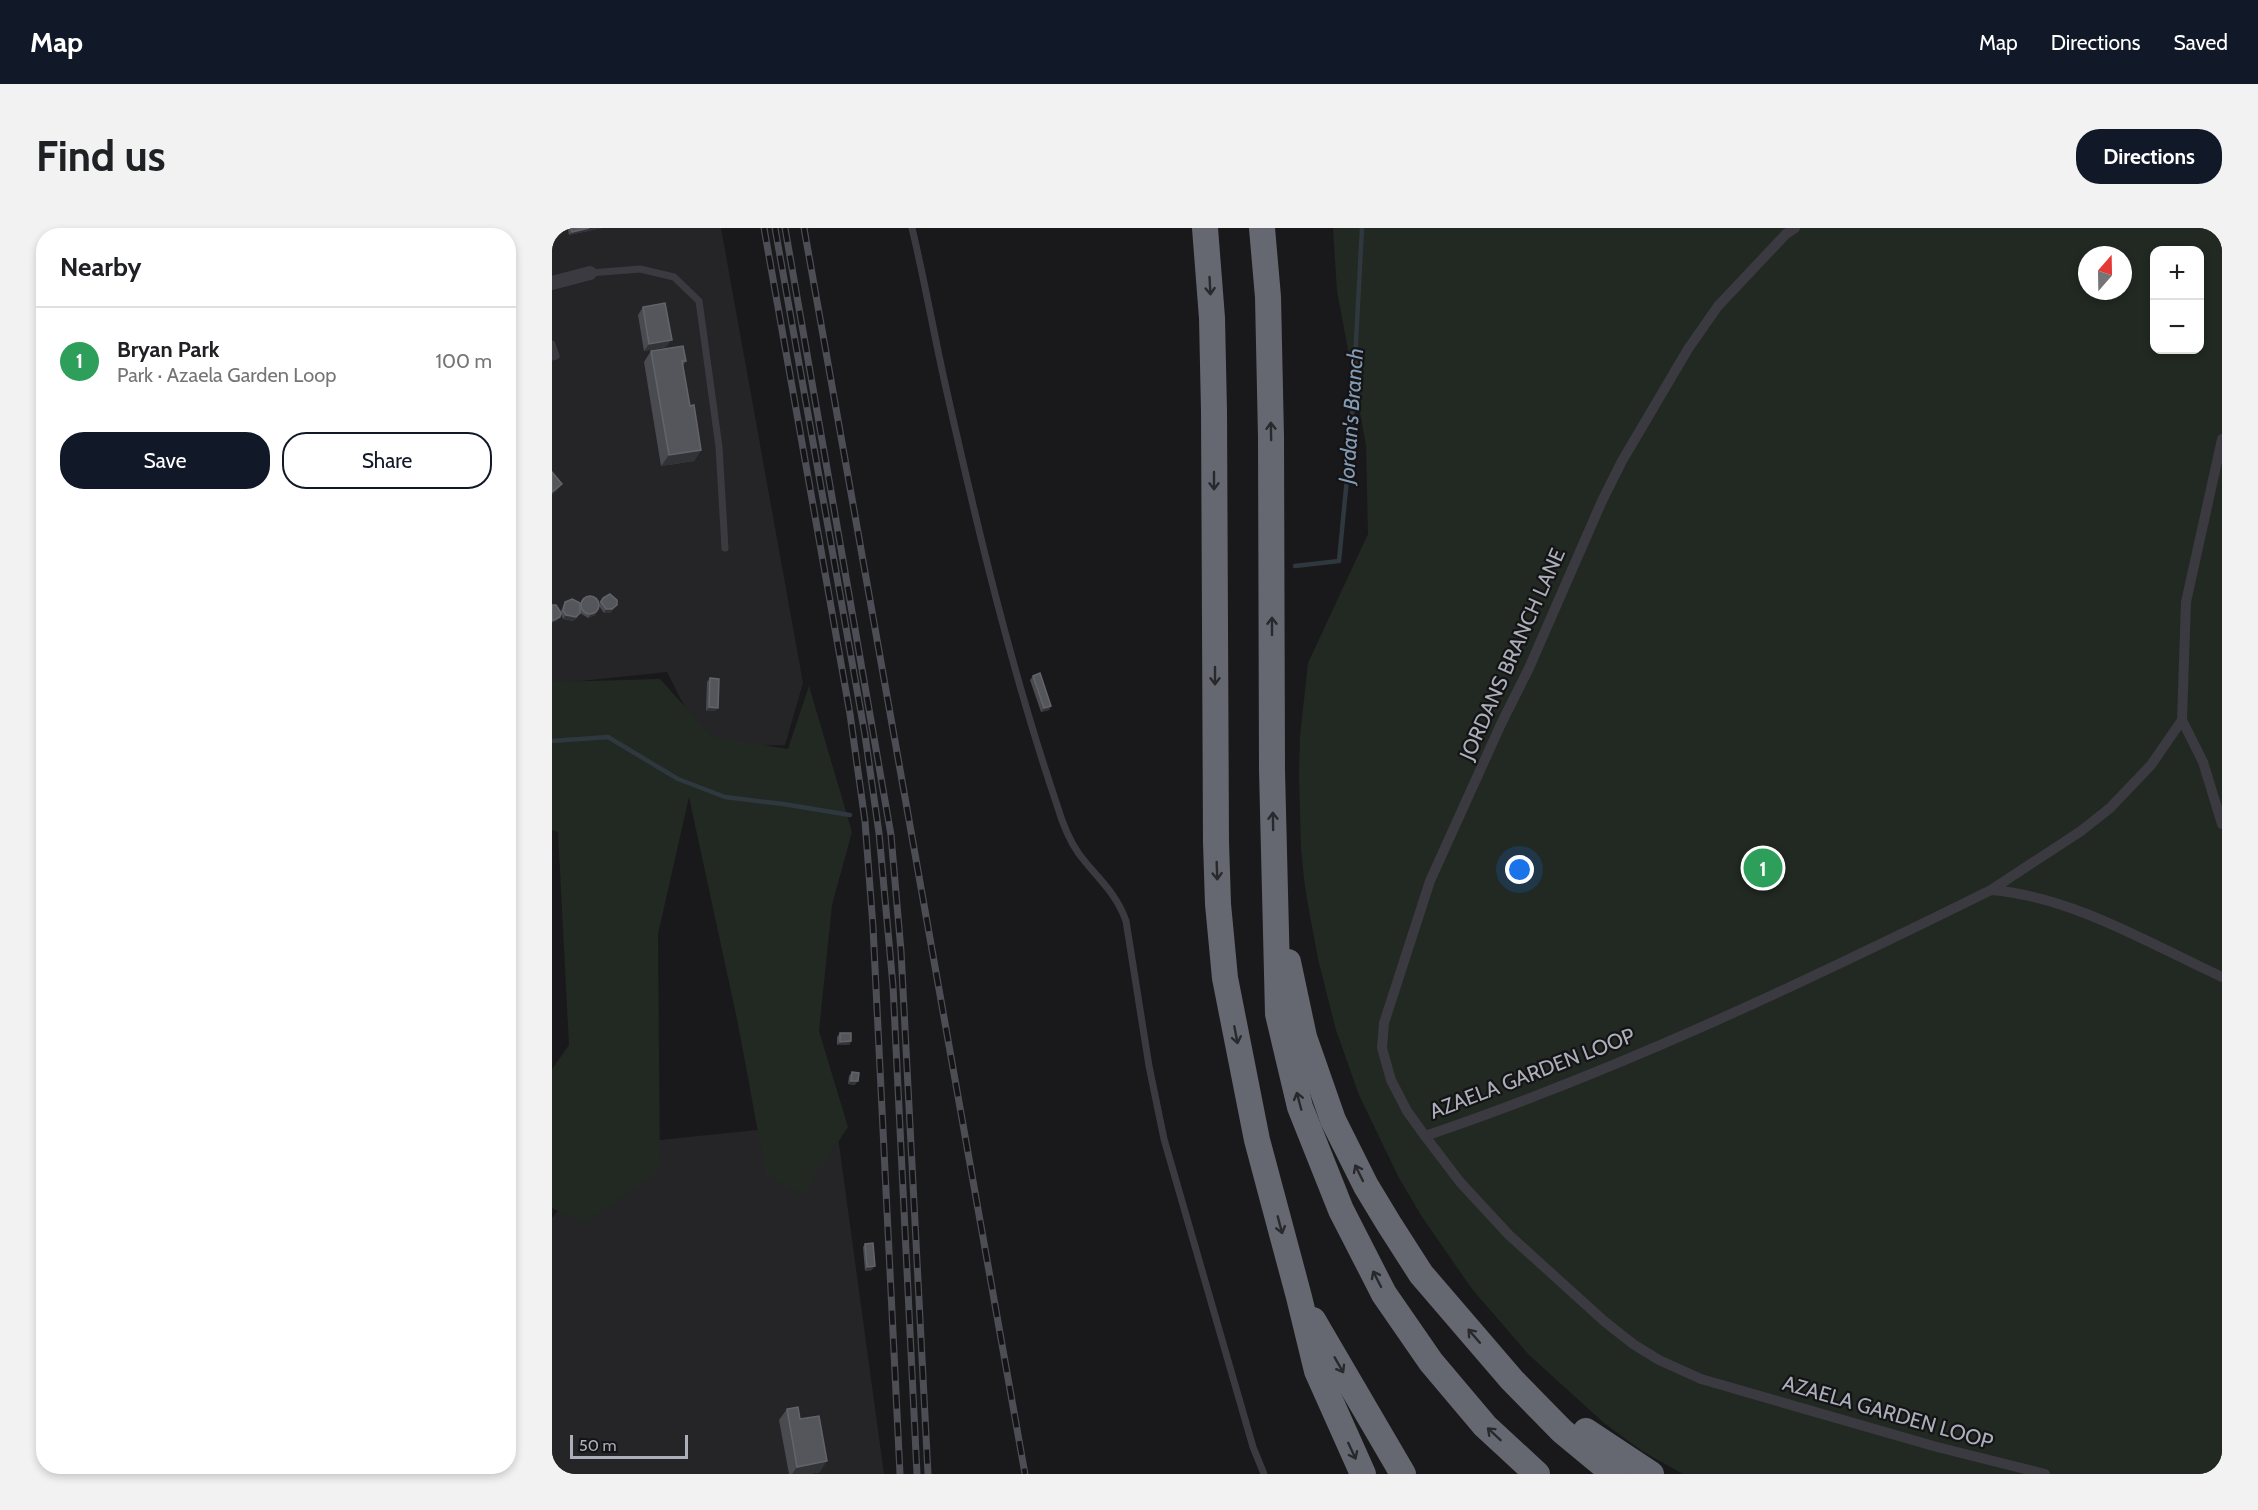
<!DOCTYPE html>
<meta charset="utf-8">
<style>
:root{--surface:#fff;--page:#f2f2f2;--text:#202124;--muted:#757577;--line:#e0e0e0;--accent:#111827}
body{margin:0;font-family:Cabin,sans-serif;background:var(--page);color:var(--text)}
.controls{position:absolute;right:18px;top:18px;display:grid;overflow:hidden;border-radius:12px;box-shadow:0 3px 9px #0003}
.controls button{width:54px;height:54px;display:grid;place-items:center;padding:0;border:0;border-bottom:2px solid var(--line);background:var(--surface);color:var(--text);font:30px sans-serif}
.compass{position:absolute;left:1526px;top:18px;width:54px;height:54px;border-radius:50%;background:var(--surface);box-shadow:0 3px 9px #0003;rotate:20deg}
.scale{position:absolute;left:18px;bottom:15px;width:118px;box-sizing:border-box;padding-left:6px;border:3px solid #acafba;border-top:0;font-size:16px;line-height:21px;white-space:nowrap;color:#acafba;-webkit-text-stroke:4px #141416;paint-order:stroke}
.you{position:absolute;left:968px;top:642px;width:21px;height:21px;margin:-15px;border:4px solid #fff;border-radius:50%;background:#1a73e8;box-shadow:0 0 0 9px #1a73e833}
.badge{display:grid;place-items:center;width:39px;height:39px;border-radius:50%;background:var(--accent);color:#fff;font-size:20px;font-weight:700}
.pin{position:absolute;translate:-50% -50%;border:3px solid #fff;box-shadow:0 2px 6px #0006}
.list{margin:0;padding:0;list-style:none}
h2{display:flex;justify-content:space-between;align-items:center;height:78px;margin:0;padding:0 24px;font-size:26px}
h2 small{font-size:20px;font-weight:400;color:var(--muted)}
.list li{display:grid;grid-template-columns:39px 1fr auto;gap:18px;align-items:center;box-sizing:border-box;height:108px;padding:0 24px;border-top:2px solid var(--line)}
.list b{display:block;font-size:22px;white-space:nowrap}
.list p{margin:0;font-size:20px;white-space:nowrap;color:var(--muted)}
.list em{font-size:20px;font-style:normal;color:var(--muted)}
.actions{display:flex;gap:12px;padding:18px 24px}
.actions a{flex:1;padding:14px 0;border:2px solid var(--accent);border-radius:24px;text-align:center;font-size:21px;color:var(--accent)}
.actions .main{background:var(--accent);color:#fff}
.map{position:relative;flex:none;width:1670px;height:1246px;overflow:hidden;border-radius:24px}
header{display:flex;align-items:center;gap:36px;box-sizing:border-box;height:84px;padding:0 30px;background:var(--accent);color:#fff}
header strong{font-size:28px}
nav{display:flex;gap:33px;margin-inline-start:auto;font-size:21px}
.intro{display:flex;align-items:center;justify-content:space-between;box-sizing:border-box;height:144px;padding:0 36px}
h1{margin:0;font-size:42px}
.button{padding:15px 27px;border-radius:24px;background:var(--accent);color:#fff;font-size:21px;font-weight:700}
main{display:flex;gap:36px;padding:0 36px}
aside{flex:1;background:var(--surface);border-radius:24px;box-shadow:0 3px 9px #0003}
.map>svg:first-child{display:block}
.built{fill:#252528}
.green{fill:#212922;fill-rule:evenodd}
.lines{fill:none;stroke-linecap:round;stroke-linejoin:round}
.stream{stroke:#2f373f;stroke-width:4.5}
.service{stroke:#3a3a40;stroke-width:7}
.pedestrian{stroke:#3a3a40;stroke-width:10}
.minor{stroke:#3a3a40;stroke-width:14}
.motorway{stroke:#666871;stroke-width:26}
.rail-casing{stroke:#4d4e55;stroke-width:7}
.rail{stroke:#141416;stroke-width:4.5;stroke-dasharray:14;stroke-linecap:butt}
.wall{fill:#4a4b50}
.shaded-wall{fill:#323336}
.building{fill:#55565b;stroke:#62646a;stroke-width:1.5}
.oneway{stroke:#28292d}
.labels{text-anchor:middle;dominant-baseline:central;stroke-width:4.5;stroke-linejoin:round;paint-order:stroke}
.street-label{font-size:21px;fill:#acafba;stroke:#141416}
.water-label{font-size:22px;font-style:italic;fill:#849bb4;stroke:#141416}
</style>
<header>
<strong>Map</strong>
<nav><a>Map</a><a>Directions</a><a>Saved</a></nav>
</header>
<div class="intro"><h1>Find us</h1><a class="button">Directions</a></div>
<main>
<aside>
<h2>Nearby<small></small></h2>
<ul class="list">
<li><span class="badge" style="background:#2e9e5b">1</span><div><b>Bryan Park</b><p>Park · Azaela Garden Loop</p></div><em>100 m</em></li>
</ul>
<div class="actions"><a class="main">Save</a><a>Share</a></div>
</aside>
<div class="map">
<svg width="1670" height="1246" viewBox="0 0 1670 1246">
<rect width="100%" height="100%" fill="#19191b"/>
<g class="built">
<polygon points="0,0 169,0 251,455 233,517 153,519 115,444 0,456"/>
<polygon points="284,894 332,1246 0,1246 0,990 59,917"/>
</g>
<g class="green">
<path d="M781,0H1670V1246H1131L1090,1223L1052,1195L977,1127L920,1061L870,989L846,948L807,867L784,802L766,731L753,660L749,620L747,548L748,508L756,435L816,306L814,217L785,63ZM1602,22H1648V122H1602ZM1535,27H1571V63H1535Z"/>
<polygon points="108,451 160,509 236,521 257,458 300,604 280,677 267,803 296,899 251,967 214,947 186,796 137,569 106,706 108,942 31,996 0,980 0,841 17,817 6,604 0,602 0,454"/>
</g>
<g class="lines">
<g class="stream">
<polyline points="743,338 787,333 799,209 810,0"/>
<polyline points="0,513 56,509 126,551 173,569 231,576 298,587"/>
</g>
<g class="service">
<path d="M360,0C372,50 381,101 392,151C424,294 458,438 505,577C510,594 517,612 527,626C545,650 564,664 574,693L597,838L612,911L701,1219L712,1246"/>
<polyline points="38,45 88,41 122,49 147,73 167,219 173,320"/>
<polyline points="0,116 4,128 0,129"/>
</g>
<g class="pedestrian">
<polyline points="1630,492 1651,534 1670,596"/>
<polyline points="1439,662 1529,603 1558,580 1599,537 1630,492 1634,374 1670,211"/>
<polyline points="873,908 855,883 839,852 830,820 832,795 878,653 949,496 977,440 1050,273 1070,233 1136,121 1166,78 1234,6 1243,0"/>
<path d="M1493,1246L1385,1219L1149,1151L1107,1132L1081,1116L1052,1093L957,1007L908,954L873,908C1068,842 1255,753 1439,662C1521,669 1596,715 1670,749"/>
</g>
<polyline class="minor" points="0,55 38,45"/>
<g class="motorway">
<polyline points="653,0 660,90 662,183 664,614 666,676 673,750 705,912 747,1069 765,1143 811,1246"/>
<polyline points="710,0 716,69 719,209 720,542 726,786 748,879 789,982 832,1066 879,1134 933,1198 985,1246"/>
<polyline points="736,734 752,809 781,892 814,958 837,996 869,1046 960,1152 1010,1203 1062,1246"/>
<polyline points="761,1092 851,1246"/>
<polyline points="1034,1203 1099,1246"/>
</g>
<g class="rail-casing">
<g id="rail">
<polyline points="212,0 298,486 313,593 321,699 348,1246"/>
<polyline points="223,0 313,507 327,605 341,758 365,1246"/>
<polyline points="233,0 339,607 349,723 376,1246"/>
<polyline points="252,0 473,1246"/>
</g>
</g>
<use href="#rail" class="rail"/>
</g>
<g class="wall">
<polygon points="17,0 50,0 17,7 16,2"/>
<polygon points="91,79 114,119 92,123 86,87"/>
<polygon points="99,123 134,133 131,137 138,178 149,222 142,233 109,238 92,134"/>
<polygon points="51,370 62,380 58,385 52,385 47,378 48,373"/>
<polygon points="30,372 45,383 43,387 36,390 28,385 25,389 21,393 11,391 9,386 5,393 11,378 13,374 28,376"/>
<polygon points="481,448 499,478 497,482 489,484 478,452"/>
<polygon points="158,450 163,483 154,483 155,454"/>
<polygon points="288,805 299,813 297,817 285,817 285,809"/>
<polygon points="300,844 303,857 296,856 297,848"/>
<polygon points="313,1016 320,1042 313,1043 311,1019"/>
<polygon points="235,1181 248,1191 268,1244 257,1246 237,1246 227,1192"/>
</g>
<g class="shaded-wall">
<polygon points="37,0 50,0 17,7 20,4"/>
<polygon points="120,112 114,119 92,123 97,116"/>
<polygon points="149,222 142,233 109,238 117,227"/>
<polygon points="10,256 5,263 0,267 0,264"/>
<polygon points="65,377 58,385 52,385 54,381"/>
<polygon points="45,383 43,387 36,390 39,386"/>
<polygon points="28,385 21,393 11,391 14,387"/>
<polygon points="8,389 5,393 0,395 0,393"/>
<polygon points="499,478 497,482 489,484 492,480"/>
<polygon points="157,479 166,480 163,483 154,483"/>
<polygon points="299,813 297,817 285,817 288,814"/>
<polygon points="299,853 306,853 303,857 296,856"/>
<polygon points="323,1038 320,1042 313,1043 315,1039"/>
<polygon points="275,1233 268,1244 257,1246 240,1246 245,1239"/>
</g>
<g class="building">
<polygon points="19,0 37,0 20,4"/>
<polygon points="113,75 120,112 97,116 91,79"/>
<polygon points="131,118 134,133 130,133 138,178 142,177 149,222 117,227 99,123"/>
<polygon points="0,244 10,256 0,264"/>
<polygon points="58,366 65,372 65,377 60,381 54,381 49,374 51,370"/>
<circle cx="38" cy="377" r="9"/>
<polygon points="20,371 28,375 28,385 24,389 14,387 11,383 13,374"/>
<polygon points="0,377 4,377 9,385 8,389 0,393"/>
<polygon points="488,445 499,478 492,480 481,448"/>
<polygon points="158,450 167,451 166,480 157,479"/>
<polygon points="288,805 299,805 299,813 288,814"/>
<polygon points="300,844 307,845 306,853 299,853"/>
<polygon points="321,1015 323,1038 315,1039 313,1016"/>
<polygon points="246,1179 248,1191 267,1188 275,1233 245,1239 235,1181"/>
</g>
<defs><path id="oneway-shaft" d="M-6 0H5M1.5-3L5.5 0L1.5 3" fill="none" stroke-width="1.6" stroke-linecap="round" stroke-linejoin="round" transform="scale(1.5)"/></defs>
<g class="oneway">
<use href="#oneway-shaft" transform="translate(658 58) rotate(87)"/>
<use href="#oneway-shaft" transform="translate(719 203) rotate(-91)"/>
<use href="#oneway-shaft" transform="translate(662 253) rotate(90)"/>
<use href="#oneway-shaft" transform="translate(720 398) rotate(-90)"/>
<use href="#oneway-shaft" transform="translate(663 448) rotate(90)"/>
<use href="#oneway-shaft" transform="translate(721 593) rotate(-91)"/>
<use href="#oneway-shaft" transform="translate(665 643) rotate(88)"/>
<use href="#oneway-shaft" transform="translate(684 807) rotate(79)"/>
<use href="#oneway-shaft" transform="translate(747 873) rotate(-105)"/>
<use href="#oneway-shaft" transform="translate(807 945) rotate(-116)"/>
<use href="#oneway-shaft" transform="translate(728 997) rotate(75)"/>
<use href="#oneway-shaft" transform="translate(825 1051) rotate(-117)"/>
<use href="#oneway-shaft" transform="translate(922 1108) rotate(-131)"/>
<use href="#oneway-shaft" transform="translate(787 1137) rotate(60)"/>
<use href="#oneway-shaft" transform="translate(942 1206) rotate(-137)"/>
<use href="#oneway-shaft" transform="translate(800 1223) rotate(65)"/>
</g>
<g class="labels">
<g class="street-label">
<text transform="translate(960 426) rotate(-66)">JORDANS BRANCH LANE</text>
<text transform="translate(980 845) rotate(-21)">AZAELA GARDEN LOOP</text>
<text transform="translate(1336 1184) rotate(16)">AZAELA GARDEN LOOP</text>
</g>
<g class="water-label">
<text transform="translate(799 188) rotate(-86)">Jordan's Branch</text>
</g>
</g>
</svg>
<div class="controls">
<button>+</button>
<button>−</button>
</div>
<svg class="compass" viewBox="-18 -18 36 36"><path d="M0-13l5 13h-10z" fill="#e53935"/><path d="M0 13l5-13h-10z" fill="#757577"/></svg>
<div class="scale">50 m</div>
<div class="you"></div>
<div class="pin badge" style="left:1211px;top:640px;background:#2e9e5b">1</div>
</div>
</main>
